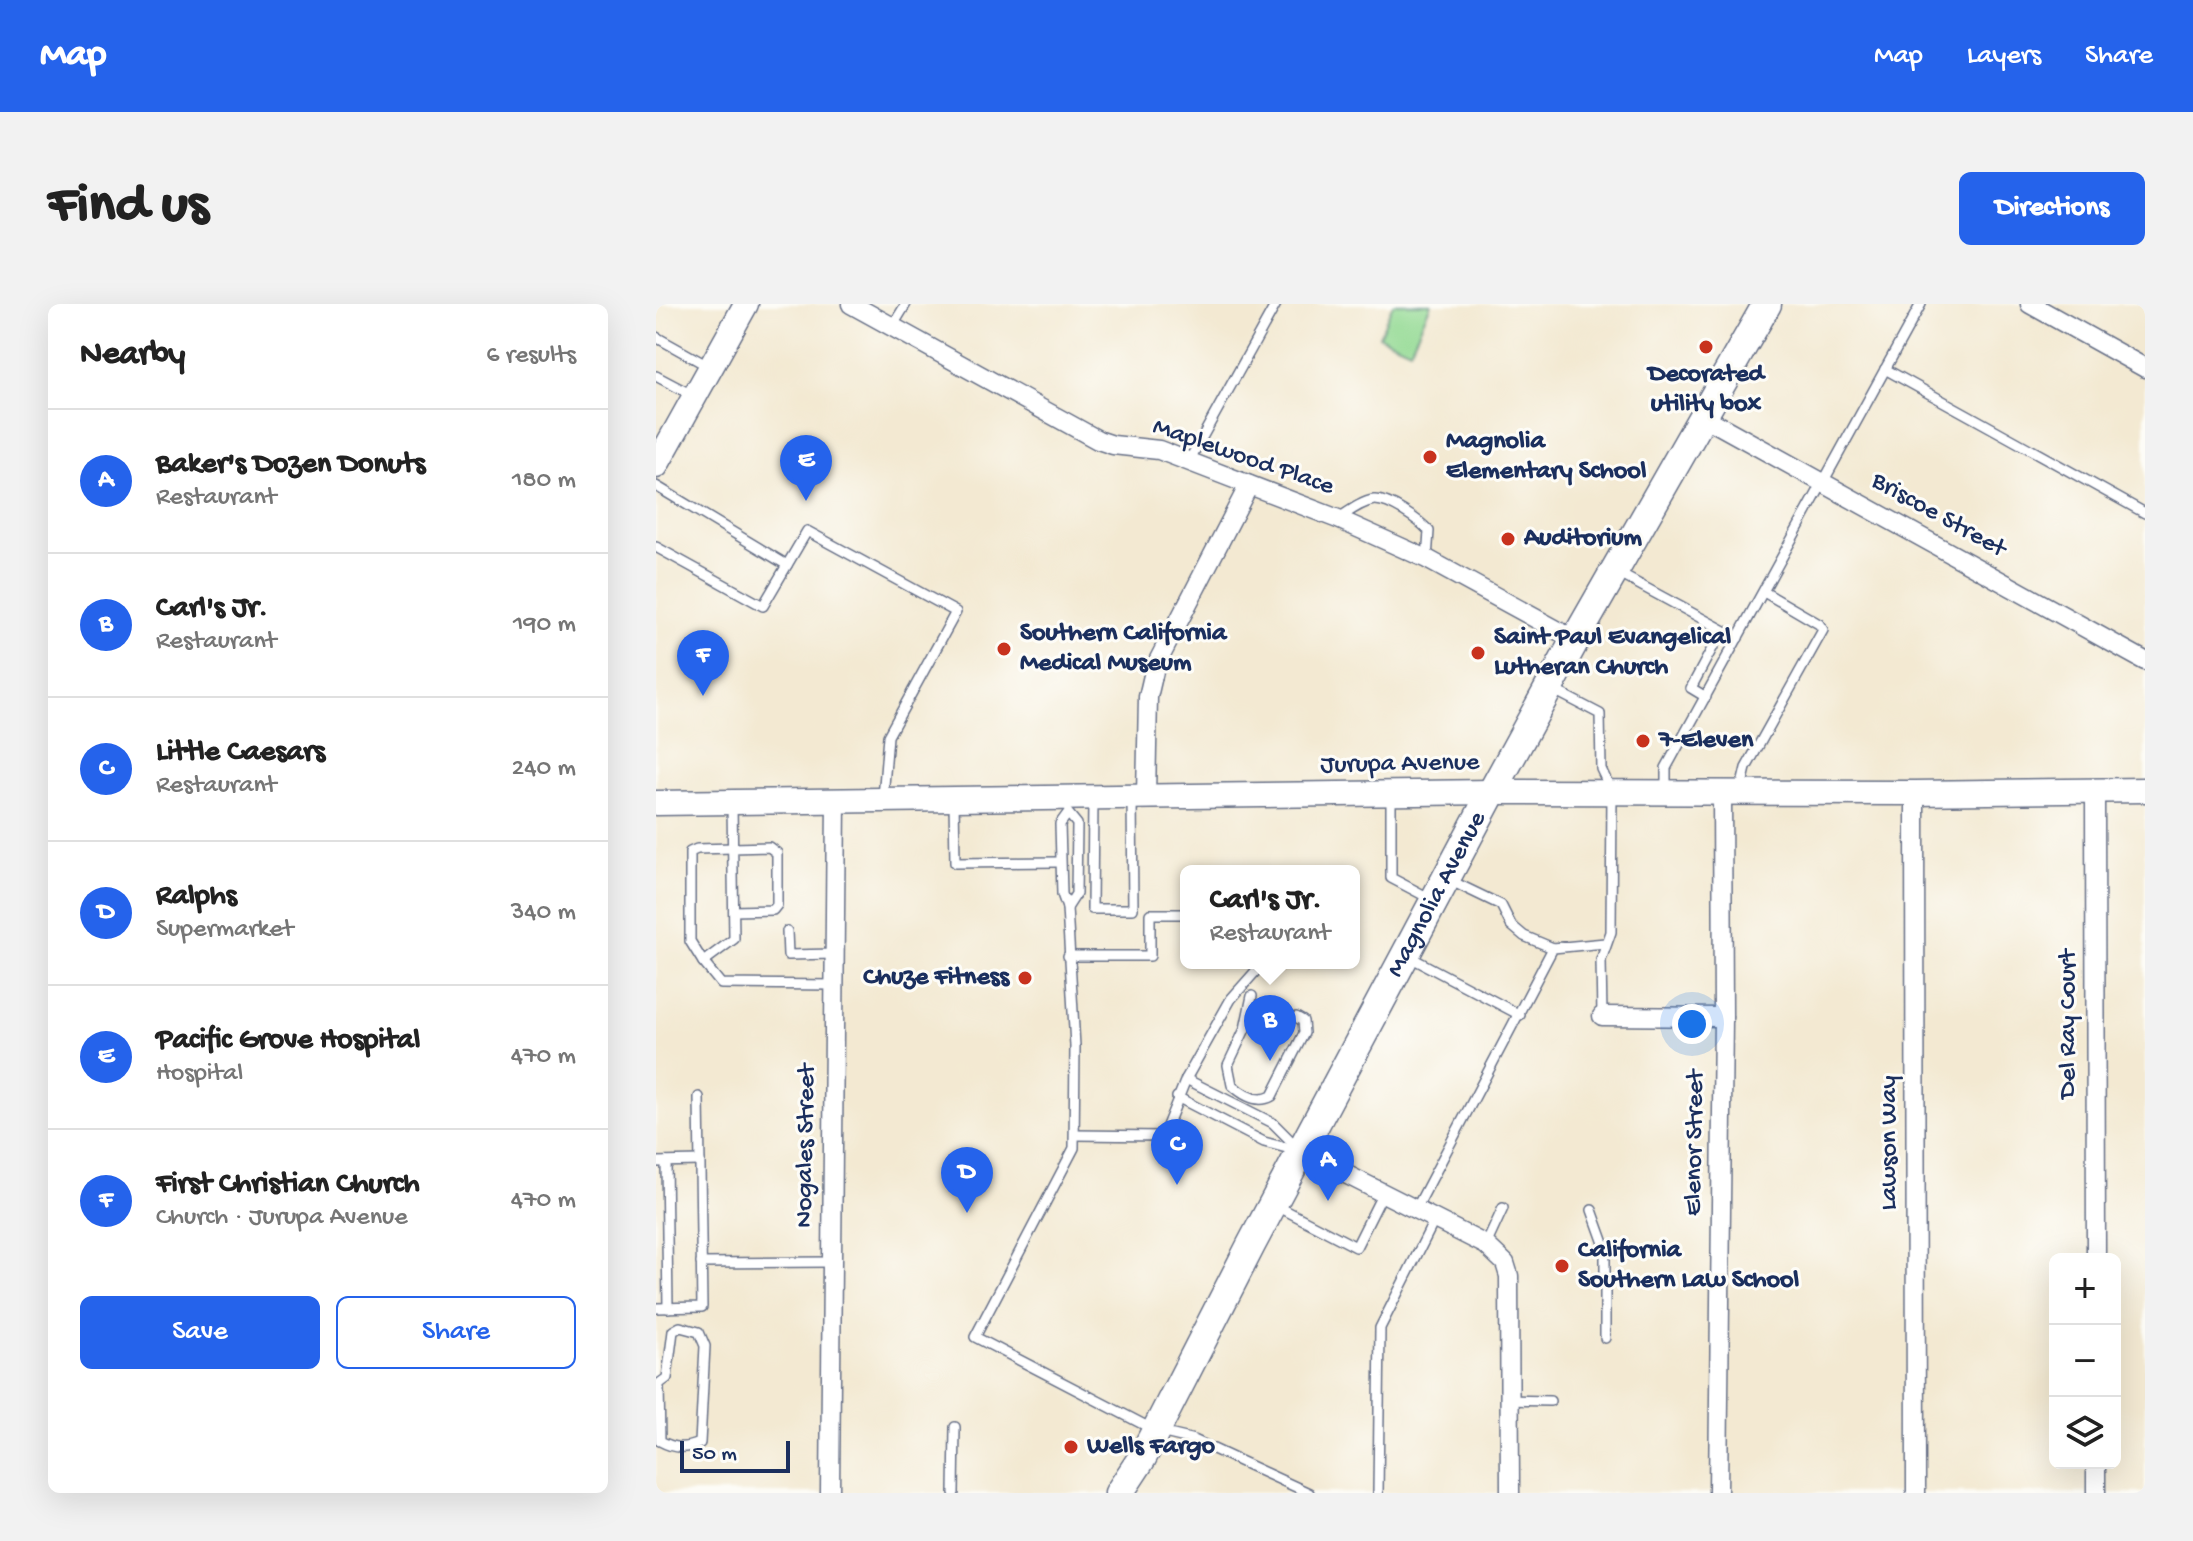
<!DOCTYPE html>
<meta charset="utf-8">
<style>
:root{--surface:#fff;--page:#f2f2f2;--text:#222;--muted:#767676;--line:#e0e0e0;--accent:#2563eb}
body{margin:0;font-family:"Gochi Hand",sans-serif;background:var(--page);color:var(--text)}
.controls{position:absolute;right:24px;bottom:24px;display:grid;overflow:hidden;border-radius:12px;box-shadow:0 8px 32px #0002}
.controls button{width:72px;height:72px;display:grid;place-items:center;padding:0;border:0;border-bottom:2px solid var(--line);background:var(--surface);color:var(--text);font:40px sans-serif}
.scale{position:absolute;left:24px;bottom:20px;width:110px;box-sizing:border-box;padding-left:8px;border:4px solid #1b2f5e;border-top:0;font-size:22px;line-height:28px;white-space:nowrap;color:#1b2f5e;-webkit-text-stroke:6px #fdfcf7;paint-order:stroke}
.you{position:absolute;left:1036px;top:720px;width:28px;height:28px;margin:-20px;border:6px solid #fff;border-radius:50%;background:#1a73e8;box-shadow:0 0 0 12px #1a73e833}
.badge{display:grid;place-items:center;width:52px;height:52px;border-radius:50%;background:var(--accent);color:#fff;font-size:26px;font-weight:700}
.pin{position:absolute;translate:-50% -66px;filter:drop-shadow(0 2px 4px #0008)}
.pin::after{content:'';position:absolute;top:42px;width:28px;height:24px;background:inherit;clip-path:polygon(0 0,100% 0,50% 100%)}
.popup{position:absolute;left:524px;top:561px;width:180px;height:104px;box-sizing:border-box;display:grid;place-content:center;border-radius:12px;background:var(--surface);filter:drop-shadow(0 2px 6px #0005);font-size:26px;white-space:nowrap;color:var(--muted)}
.popup b{font-size:30px;color:var(--text)}
.popup::after{content:'';position:absolute;left:50%;top:100%;margin-left:-16px;border:16px solid transparent;border-top-color:var(--surface)}
.list{margin:0;padding:0;list-style:none}
h2{display:flex;justify-content:space-between;align-items:center;height:104px;margin:0;padding:0 32px;font-size:34px}
h2 small{font-size:26px;font-weight:400;color:var(--muted)}
.list li{display:grid;grid-template-columns:52px 1fr auto;gap:24px;align-items:center;box-sizing:border-box;height:144px;padding:0 32px;border-top:2px solid var(--line)}
.list b{display:block;font-size:30px;white-space:nowrap}
.list p{margin:0;font-size:26px;white-space:nowrap;color:var(--muted)}
.list em{font-size:26px;font-style:normal;color:var(--muted)}
.actions{display:flex;gap:16px;padding:24px 32px}
.actions a{flex:1;padding:18px 0;border:2px solid var(--accent);border-radius:12px;text-align:center;font-size:28px;color:var(--accent)}
.actions .main{background:var(--accent);color:#fff}
.icon{flex:none;width:44px;height:44px;fill:none;stroke:currentColor;stroke-width:2;stroke-linecap:round;stroke-linejoin:round}
.map{position:relative;flex:none;width:1489px;height:1189px;overflow:hidden;border-radius:12px}
header{display:flex;align-items:center;gap:48px;box-sizing:border-box;height:112px;padding:0 40px;background:var(--accent);color:#fff}
header strong{font-size:38px}
nav{display:flex;gap:44px;margin-inline-start:auto;font-size:28px}
.intro{display:flex;align-items:center;justify-content:space-between;box-sizing:border-box;height:192px;padding:0 48px}
h1{margin:0;font-size:56px}
.button{padding:20px 36px;border-radius:12px;background:var(--accent);color:#fff;font-size:28px;font-weight:700}
main{display:flex;gap:48px;padding:0 48px}
aside{flex:1;background:var(--surface);border-radius:12px;box-shadow:0 8px 32px #0002}
.map>svg:first-child{display:block}
.green{fill:#94da94;stroke:#588479;stroke-width:2}
.lines{fill:none;stroke-linecap:round;stroke-linejoin:round}
.lane-casing{stroke:#677087;stroke-width:12}
.street-casing{stroke:#677087;stroke-width:21}
.secondary-casing{stroke:#677087;stroke-width:27}
.primary-casing{stroke:#677087;stroke-width:31}
.lane{stroke:#fff;stroke-width:9}
.street{stroke:#fff;stroke-width:18}
.secondary{stroke:#fff;stroke-width:24}
.primary{stroke:#fff;stroke-width:28}
.poi-dot{fill:#c8321e;stroke:#fdfcf7;stroke-width:3}
.labels{text-anchor:middle;dominant-baseline:central;stroke-width:6;stroke-linejoin:round;paint-order:stroke}
.poi-label{font-size:26px;font-weight:bold;fill:#1b2f5e;stroke:#fdfcf7;text-anchor:start}
.street-label{font-size:26px;fill:#1b2f5e;stroke:#fdfcf7}
</style>
<header>
<strong>Map</strong>
<nav><a>Map</a><a>Layers</a><a>Share</a></nav>
</header>
<div class="intro"><h1>Find us</h1><a class="button">Directions</a></div>
<main>
<aside>
<h2>Nearby<small>6 results</small></h2>
<ul class="list">
<li><span class="badge">A</span><div><b>Baker's Dozen Donuts</b><p>Restaurant</p></div><em>180 m</em></li>
<li><span class="badge">B</span><div><b>Carl's Jr.</b><p>Restaurant</p></div><em>190 m</em></li>
<li><span class="badge">C</span><div><b>Little Caesars</b><p>Restaurant</p></div><em>240 m</em></li>
<li><span class="badge">D</span><div><b>Ralphs</b><p>Supermarket</p></div><em>340 m</em></li>
<li><span class="badge">E</span><div><b>Pacific Grove Hospital</b><p>Hospital</p></div><em>470 m</em></li>
<li><span class="badge">F</span><div><b>First Christian Church</b><p>Church · Jurupa Avenue</p></div><em>470 m</em></li>
</ul>
<div class="actions"><a class="main">Save</a><a>Share</a></div>
</aside>
<div class="map">
<svg width="1489" height="1189" viewBox="0 0 1489 1189">
<rect width="100%" height="100%" fill="#fdfcf7"/>
<filter id="ink" filterUnits="userSpaceOnUse"><feTurbulence type="fractalNoise" baseFrequency=".0125" numOctaves="2"/><feDisplacementMap in="SourceGraphic" scale="16" xChannelSelector="R" yChannelSelector="G"/><feConvolveMatrix kernelMatrix="1 2 1 2 8 2 1 2 1" color-interpolation-filters="sRGB"/></filter>
<filter id="wash" filterUnits="userSpaceOnUse"><feTurbulence type="fractalNoise" baseFrequency=".006" numOctaves="4" result="noise"/><feDisplacementMap in="SourceGraphic" scale="32" xChannelSelector="R" yChannelSelector="G"/><feGaussianBlur stdDeviation="1.8" result="paint"/><feColorMatrix in="noise" values="0 0 0 0 0 0 0 0 0 0 0 0 0 0 0 0 0 1.4 0 .05"/><feComposite in="paint" operator="in"/></filter>
<g filter="url(#wash)">
<rect width="100%" height="100%" fill="#f3e9d2"/>
<polygon class="green" points="737,0 775,0 754,46 723,32"/>
</g>
<g filter="url(#ink)">
<g class="lines">
<g class="lane-casing">
<g id="lane">
<polyline points="236,23 250,0"/>
<polyline points="0,33 52,62"/>
<polyline points="1229,65 1489,209"/>
<polyline points="0,72 36,91"/>
<polyline points="533,157 620,0"/>
<polyline points="0,182 131,261"/>
<path d="M683,214C694,207 705,198 718,196C733,195 763,216 773,227L771,255"/>
<polyline points="0,243 107,302 151,227 300,308 232,432 227,494"/>
<polyline points="962,269 1082,334"/>
<polyline points="896,385 944,410 945,465 956,488 955,628 945,656 946,712"/>
<polyline points="1050,393 1035,384 1066,326"/>
<polyline points="1085,485 1090,464 1167,326 1163,320 1108,288"/>
<path d="M1010,487V464C1096,310 1179,154 1265,0"/>
<polyline points="735,489 735,574 775,595"/>
<polyline points="298,496 299,559 404,558"/>
<polyline points="437,496 436,605 477,605 476,494"/>
<polyline points="76,501 78,635 47,658 65,680 178,681"/>
<polygon points="412,509 421,520 420,590 411,604 406,590 404,520"/>
<polyline points="793,576 845,601 855,621 868,632 897,644"/>
<polyline points="411,604 419,742 418,844 319,1033 500,1127 538,1136 653,1189"/>
<polyline points="131,627 132,651 178,650"/>
<polyline points="412,652 494,652 494,610 530,610"/>
<polyline points="752,652 864,711"/>
<polyline points="47,658 34,637 34,548 41,545 113,543 121,549 121,601 117,606 78,607"/>
<path d="M596,692L589,725L572,761L576,781C587,791 602,800 616,792L648,729L647,717L640,713"/>
<polyline points="530,775 617,819 643,845"/>
<polyline points="521,793 608,838 642,847"/>
<polyline points="419,831 507,832 530,775 575,695 607,659"/>
<polyline points="0,858 44,857"/>
<polyline points="10,858 12,1004"/>
<polyline points="621,902 700,943 727,889"/>
<polyline points="760,905 897,644 949,639"/>
<polyline points="936,906 949,942 949,1034"/>
<polyline points="830,941 847,904"/>
<polyline points="45,959 176,958"/>
<polyline points="0,1004 46,1003 43,793"/>
<path d="M0,1082L11,1074L17,1027L24,1023L43,1028L49,1042L44,1139C29,1145 19,1145 4,1137L3,1082"/>
<polyline points="853,1096 894,1097"/>
<polyline points="298,1189 299,1123"/>
<polyline points="722,1189 724,1024 779,915"/>
</g>
</g>
<g class="street-casing">
<g id="street">
<polyline points="195,0 442,136 457,141 503,146 682,215 771,255 919,336"/>
<polyline points="1374,0 1489,64"/>
<polyline points="1048,113 1489,357"/>
<polyline points="1439,486 1440,955"/>
<polyline points="1259,489 1260,1189"/>
<polyline points="490,492 492,393 499,363 593,181"/>
<polyline points="946,712 1067,713"/>
<polyline points="646,848 830,941 849,959 853,972 854,1189"/>
<polyline points="1440,1159 1440,1189"/>
<polyline points="174,1189 180,495"/>
<polyline points="1062,1189 1067,713 1066,489"/>
</g>
</g>
<g class="secondary-casing">
<g id="secondary">
<polyline points="0,162 90,0"/>
<polyline points="0,499 836,488 1259,489 1489,486"/>
</g>
</g>
<g class="primary-casing">
<g id="primary">
<path id="s1" d="M463,1189L486,1154L595,941L836,488L919,336L1111,0"/>
</g>
</g>
<use href="#lane" class="lane"/>
<use href="#street" class="street"/>
<use href="#secondary" class="secondary"/>
<use href="#primary" class="primary"/>
</g>
</g>
<g class="poi-dot">
<circle cx="1050" cy="43" r="8"/>
<circle cx="774" cy="153" r="8"/>
<circle cx="852" cy="235" r="8"/>
<circle cx="348" cy="345" r="8"/>
<circle cx="822" cy="349" r="8"/>
<circle cx="987" cy="437" r="8"/>
<circle cx="369" cy="674" r="8"/>
<circle cx="906" cy="962" r="8"/>
<circle cx="415" cy="1143" r="8"/>
</g>
<g class="labels">
<g class="poi-label">
<text x="1050" y="71" text-anchor="middle">Decorated<tspan x="1050" dy="30">utility box</tspan></text>
<text x="790" y="138">Magnolia<tspan x="790" dy="30">Elementary School</tspan></text>
<text x="868" y="235">Auditorium</text>
<text x="364" y="330">Southern California<tspan x="364" dy="30">Medical Museum</tspan></text>
<text x="838" y="334">Saint Paul Evangelical<tspan x="838" dy="30">Lutheran Church</tspan></text>
<text x="1003" y="437">7-Eleven</text>
<text x="353" y="674" text-anchor="end">Chuze Fitness</text>
<text x="922" y="947">California<tspan x="922" dy="30">Southern Law School</tspan></text>
<text x="431" y="1143">Wells Fargo</text>
</g>
<g class="street-label">
<text transform="translate(587 154) rotate(19)">Maplewood Place</text>
<text transform="translate(1282 212) rotate(29)">Briscoe Street</text>
<text transform="translate(744 461) rotate(-1)">Jurupa Avenue</text>
<text stroke="none"><textPath href="#s1" startOffset="678">Magnolia Avenue</textPath></text>
<text transform="translate(1413 720) rotate(-90)">Del Ray Court</text>
<text transform="translate(1040 839) rotate(-89)">Elenor Street</text>
<text transform="translate(1234 839) rotate(-90)">Lawson Way</text>
<text transform="translate(151 842) rotate(-89)">Nogales Street</text>
</g>
</g>
</svg>
<div class="controls">
<button>+</button>
<button>−</button>
<button><svg class="icon" aria-label="layers" viewBox="0 0 24 24"><path d="M12 4l9 5-9 5-9-5zM3 14l9 5 9-5"/></svg></button>
</div>
<div class="scale">50 m</div>
<div class="you"></div>
<div class="pin badge" style="left:672px;top:897px">A</div>
<div class="pin badge" style="left:614px;top:757px">B</div>
<div class="popup"><b>Carl's Jr.</b>Restaurant</div>
<div class="pin badge" style="left:521px;top:881px">C</div>
<div class="pin badge" style="left:311px;top:909px">D</div>
<div class="pin badge" style="left:150px;top:197px">E</div>
<div class="pin badge" style="left:47px;top:392px">F</div>
</div>
</main>
